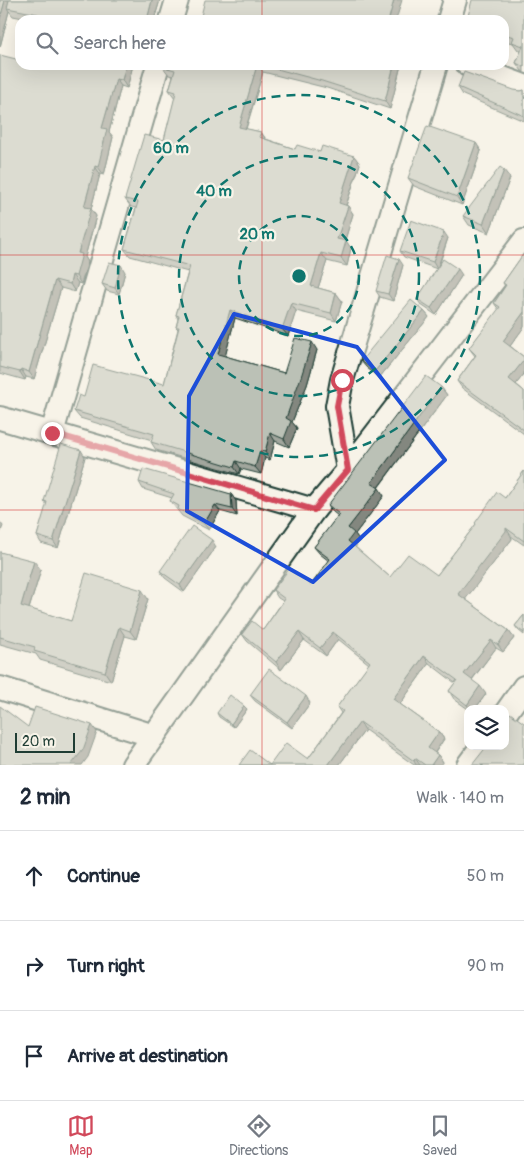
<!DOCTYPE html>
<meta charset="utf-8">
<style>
:root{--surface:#fff;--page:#f2f2f3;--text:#1f2937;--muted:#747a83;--line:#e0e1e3;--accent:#d1495b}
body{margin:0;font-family:Pangolin,sans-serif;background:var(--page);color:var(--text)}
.controls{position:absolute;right:15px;bottom:15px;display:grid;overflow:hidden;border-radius:10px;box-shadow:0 5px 20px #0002}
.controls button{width:45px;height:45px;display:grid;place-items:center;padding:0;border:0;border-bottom:1px solid var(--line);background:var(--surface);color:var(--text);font:25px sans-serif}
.scale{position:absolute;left:15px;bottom:12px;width:60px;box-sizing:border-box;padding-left:5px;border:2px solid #1f3d34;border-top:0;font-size:14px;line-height:18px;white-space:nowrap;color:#1f3d34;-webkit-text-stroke:4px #f7f3e8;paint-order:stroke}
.stop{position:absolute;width:15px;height:15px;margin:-11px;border:4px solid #d1495b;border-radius:50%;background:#fff}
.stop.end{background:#d1495b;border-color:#fff;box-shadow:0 1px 5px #0008}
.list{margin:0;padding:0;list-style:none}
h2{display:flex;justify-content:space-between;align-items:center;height:65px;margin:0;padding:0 20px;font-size:21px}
h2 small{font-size:16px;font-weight:400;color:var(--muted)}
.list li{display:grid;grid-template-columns:32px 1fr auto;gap:15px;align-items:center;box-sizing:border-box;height:90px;padding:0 20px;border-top:1px solid var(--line)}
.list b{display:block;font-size:19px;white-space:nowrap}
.list em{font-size:16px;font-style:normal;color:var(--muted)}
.icon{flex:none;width:28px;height:28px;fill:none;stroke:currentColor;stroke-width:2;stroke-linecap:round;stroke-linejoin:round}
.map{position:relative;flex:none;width:524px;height:765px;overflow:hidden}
.search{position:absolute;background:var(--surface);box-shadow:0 5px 20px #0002;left:15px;right:15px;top:15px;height:55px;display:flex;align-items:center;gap:12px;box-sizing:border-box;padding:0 18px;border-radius:15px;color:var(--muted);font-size:19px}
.sheet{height:335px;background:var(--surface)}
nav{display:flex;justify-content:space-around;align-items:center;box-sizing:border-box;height:70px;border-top:1px solid var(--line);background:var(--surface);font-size:14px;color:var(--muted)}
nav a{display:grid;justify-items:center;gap:2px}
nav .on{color:var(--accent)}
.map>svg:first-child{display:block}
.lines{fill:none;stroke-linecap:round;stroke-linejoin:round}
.minor-casing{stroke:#1f3d34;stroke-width:26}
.minor{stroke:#f7f3e8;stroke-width:22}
.wall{fill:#a1a69d;stroke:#1f3d34}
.shaded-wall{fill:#83877f;stroke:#1f3d34}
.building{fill:#bbc1b6;stroke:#1f3d34}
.route{stroke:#d1495b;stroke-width:6}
.marked{fill:none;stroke:#1d4ed8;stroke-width:4;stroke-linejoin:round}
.grid{fill:none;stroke:#d62828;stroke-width:1;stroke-opacity:0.55}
.ring{fill:none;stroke:#0f766e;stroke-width:2.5;stroke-dasharray:9 6}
.centre{fill:#0f766e;stroke:#f7f3e8;stroke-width:2.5}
.ring-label{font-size:15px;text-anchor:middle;font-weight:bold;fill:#0f766e;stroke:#f7f3e8;stroke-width:4.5;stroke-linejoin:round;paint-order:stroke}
</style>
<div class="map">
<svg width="524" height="765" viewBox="0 0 524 765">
<rect width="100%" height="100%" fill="#f7f3e8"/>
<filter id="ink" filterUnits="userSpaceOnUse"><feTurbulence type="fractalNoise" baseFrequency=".02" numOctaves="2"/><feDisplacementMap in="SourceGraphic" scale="10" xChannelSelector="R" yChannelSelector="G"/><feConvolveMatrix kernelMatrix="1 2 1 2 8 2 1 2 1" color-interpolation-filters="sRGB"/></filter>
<g filter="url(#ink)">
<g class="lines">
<g class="minor-casing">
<g id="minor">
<polyline points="171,20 177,0"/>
<polyline points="449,20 455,0"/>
<polyline points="468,65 524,86"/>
<polyline points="0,418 314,510"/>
<polyline points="52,433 158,65"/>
<polyline points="348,470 337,406 342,380 436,65"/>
<polyline points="0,688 154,736"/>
<polyline points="505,714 524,687"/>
<polyline points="133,765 314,510 348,470 524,241"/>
<polyline points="468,765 482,746"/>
</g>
</g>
<use href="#minor" class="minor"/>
</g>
<g class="wall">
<polygon points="0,0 160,0 154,20 33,20 13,16 9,11 0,47"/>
<polygon points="524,0 524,72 522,71 516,63 521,51 518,50 513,43 504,41 504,20"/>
<polygon points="0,55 20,65 133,65 127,88 121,86 109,132 113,137 104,175 100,174 91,209 96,216 85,257 88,262 81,284 78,283 75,292 61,288 34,379 26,377 25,380 0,373"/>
<polygon points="164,65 401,65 390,109 327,88 263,72 246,129 261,132 266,139 295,149 354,156 360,164 346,206 348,206 353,214 345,240 346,241 351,248 347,266 327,261 318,288 336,293 342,301 336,321 296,311 288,336 235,318 225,356 284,373 317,350 307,385 292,422 297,428 289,447 275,441 270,460 265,458 261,474 241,469 239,474 156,450 151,442 152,440 80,418 74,411 84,397 164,384 178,329 176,327 178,319 176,315 188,272 130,256 124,249 136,208 131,207 125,199 164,140 175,98 169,90 173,76 169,75 163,67"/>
<polygon points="458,87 521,91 524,90 524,121 463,95"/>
<polygon points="476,143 481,151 462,205 414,186 408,178"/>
<polygon points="510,178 489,233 469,225 463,216"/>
<polygon points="448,238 439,266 462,275 436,315 421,305 417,299 437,269 404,257 400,251"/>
<polygon points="524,253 524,327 510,346 524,357 524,374 516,384 524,391 524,434 462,388 457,381 475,356 469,348 499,310 494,303 505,286 503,283"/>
<polygon points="403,265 393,301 380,297 376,291"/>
<polygon points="125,272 119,294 107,291 102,284"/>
<polygon points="424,311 429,317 379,378 366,367 361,361"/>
<polygon points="441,387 447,395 378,488 384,496 355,534 360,541 355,547 390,577 437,575 476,524 475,523 505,498 524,471 524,545 511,536 512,539 465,599 508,630 514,638 503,652 496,648 472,680 486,694 475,709 468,709 454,699 449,691 455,683 429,663 400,704 439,732 444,739 435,753 438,755 443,762 442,765 414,765 365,730 339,765 239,765 270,765 308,759 341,713 337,707 369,664 338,639 326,656 304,640 281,670 247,641 242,634 263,630 283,601 278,598 273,590 311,585 329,561 320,554 314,547 338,516 333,512 328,505"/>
<polygon points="85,457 58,548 41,543 37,536 47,505 44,501"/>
<polygon points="139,482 231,494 236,501 237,516 220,511 209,530 182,516 170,501 172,498 143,489"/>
<polygon points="216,547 184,592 165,578 160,571"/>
<polygon points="0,552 41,570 29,609 71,621 148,599 136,639 125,636 111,681 40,660 36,654 0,644"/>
<polygon points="524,615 524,635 518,630 515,626"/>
<polygon points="250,695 310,703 292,728 255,701"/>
<polygon points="247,709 234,727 219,717 217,713"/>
</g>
<g class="shaded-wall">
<polygon points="5,0 10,0 7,8 9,11 0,47 0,19"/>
<polygon points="152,0 160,0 154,20 147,20"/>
<polygon points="394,0 402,0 396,20 389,18"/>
<polygon points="126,65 133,65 127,88 122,80"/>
<polygon points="257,65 258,65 263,72 244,134 239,127"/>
<polygon points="394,65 401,65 390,109 385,101"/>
<polygon points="116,79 121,86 109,132 113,137 104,175 98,167 102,128"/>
<polygon points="261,132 266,140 259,137"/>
<polygon points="476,143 481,151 462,205 457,197"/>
<polygon points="354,156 360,164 344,211 339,203"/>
<polygon points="95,166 100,174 91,209 96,216 85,257 88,262 81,284 76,276 84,207"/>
<polygon points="504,170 510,178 489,233 483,224"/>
<polygon points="348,206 353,214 343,246 337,239"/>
<polygon points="444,232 448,238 437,269 433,262"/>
<polygon points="346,241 351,248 347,266 341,258"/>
<polygon points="321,253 327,261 316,294 311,286"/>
<polygon points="399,259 403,265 393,301 388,294"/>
<polygon points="121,265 125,272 119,294 115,288"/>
<polygon points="458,269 462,275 436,315 431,308"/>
<polygon points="72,275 78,283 75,292 70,284"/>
<polygon points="55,280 61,288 34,379 29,372"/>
<polygon points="336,293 342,301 336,321 331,313"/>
<polygon points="291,303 296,311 288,336 282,329"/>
<polygon points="230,310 235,318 224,361 218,354"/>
<polygon points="424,311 429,317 379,378 375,371"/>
<polygon points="524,312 524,327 508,349 503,341"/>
<polygon points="312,342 317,350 307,385 292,422 297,428 289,447 284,439 286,418"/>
<polygon points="524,360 524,374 514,387 509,379"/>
<polygon points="21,369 26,377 25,380 20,372"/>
<polygon points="441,387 447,395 376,490 371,483"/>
<polygon points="270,433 275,441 270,460 265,452"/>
<polygon points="81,450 85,457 58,548 53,541"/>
<polygon points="260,451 265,458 261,474 255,467"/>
<polygon points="236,461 241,469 239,474 234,467"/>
<polygon points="379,488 384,496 355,534 360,541 354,549 348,541 348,528"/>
<polygon points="231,494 236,501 237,516 232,509"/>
<polygon points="215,505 220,511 209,530 204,524"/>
<polygon points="0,522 3,526 0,534"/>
<polygon points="506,528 511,536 512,539 464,601 458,594"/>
<polygon points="212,540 216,547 184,592 180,585"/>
<polygon points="34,561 41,570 27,615 21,606"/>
<polygon points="142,590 148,599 136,639 130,631"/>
<polygon points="119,627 125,636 111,681 105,672"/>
<polygon points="508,630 514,638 503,652 498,645"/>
<polygon points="299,632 304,640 281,670 276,662"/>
<polygon points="333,632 338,639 326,656 320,648"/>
<polygon points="491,640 496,648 470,682 464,674"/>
<polygon points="424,656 429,663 398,707 393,699"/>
<polygon points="480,686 486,694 475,709 470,709 467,705"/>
<polygon points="306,696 310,703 292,728 287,722"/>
<polygon points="244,706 247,709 234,727 231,724"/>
<polygon points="360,722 365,730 339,765 328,765"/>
<polygon points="92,725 97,732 88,757 82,765 71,765"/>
<polygon points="439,732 444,739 433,755 428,748"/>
<polygon points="438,755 443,762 442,765 431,765"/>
<polygon points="415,758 420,765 416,765 414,761"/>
</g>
<g class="building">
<polygon points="0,0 5,0 0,19"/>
<polygon points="9,0 152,0 147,20 37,20 38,14 7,8"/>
<polygon points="205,0 394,0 389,18 395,20 200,20"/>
<polygon points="472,0 524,0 524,67 516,63 523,46 512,42 514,37 504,34 504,20 467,20"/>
<polygon points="0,55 20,60 20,65 126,65 122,80 116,79 102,128 107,129 98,167 95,166 84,207 91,208 78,253 82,254 76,276 72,275 70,284 55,280 29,372 21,369 20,372 0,367"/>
<polygon points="164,65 257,65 239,127 261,132 259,137 295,149 297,145 320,152 322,146 354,156 339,203 348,206 337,239 346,241 341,258 321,253 311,286 336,293 331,313 291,303 282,329 230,310 218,354 284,373 295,338 312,342 301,377 286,418 291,421 284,439 270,433 265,452 260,451 255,467 236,461 234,467 151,442 154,434 74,411 79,395 84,397 93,365 164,384 179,327 176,327 179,316 176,315 190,266 124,249 138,202 125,199 144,135 164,140 176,92 169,90 175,70 163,67"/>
<polygon points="262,65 394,65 385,101 322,81"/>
<polygon points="464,72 514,90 521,91 524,90 524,116 458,87"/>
<polygon points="427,126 476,143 457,197 408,178"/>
<polygon points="500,167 504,170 483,224 463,216"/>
<polygon points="411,220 444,232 433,262 400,251"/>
<polygon points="524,253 524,312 503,341 524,357 524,360 509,379 524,391 524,430 457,381 476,355 469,348 500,307 494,303 506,285 503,283"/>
<polygon points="387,255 399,259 388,294 376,291"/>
<polygon points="443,259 458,269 431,308 417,299"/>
<polygon points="109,262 121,265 115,288 102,284"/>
<polygon points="411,300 424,311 375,371 361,361"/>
<polygon points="426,376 441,387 371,483 379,488 348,528 354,533 348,541 390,577 408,554 437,575 476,524 475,523 497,492 505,498 524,471 524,541 506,528 506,531 458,594 508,630 498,645 491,640 464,674 480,686 467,705 449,691 457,680 424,656 393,699 439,732 428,748 438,755 431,765 425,765 415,758 414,761 360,722 328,765 239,765 250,750 270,765 286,743 308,759 343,711 337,707 370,662 333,632 320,648 299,632 276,662 242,634 252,621 263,630 285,599 273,590 289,569 311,585 330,559 314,547 339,514 328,505"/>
<polygon points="61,444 81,450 53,541 37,536 47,502 44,501"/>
<polygon points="143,469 231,494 232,509 215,505 204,524 178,509 179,506 170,501 174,494 139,482"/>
<polygon points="192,526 212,540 180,585 160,571"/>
<polygon points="0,552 34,561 21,606 71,621 86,573 142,590 130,631 119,627 105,672 34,651 35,647 0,637"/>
<polygon points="524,615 524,633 515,626"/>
<polygon points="269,669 306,696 287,722 250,695"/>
<polygon points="230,695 244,706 231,724 217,713"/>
<polygon points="0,706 28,727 35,707 92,725 83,750 71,765 0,765"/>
<polygon points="510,713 524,723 524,765 472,765 487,746 505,746 505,720"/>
</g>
</g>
<g class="lines" filter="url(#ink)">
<polyline class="route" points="52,433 314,510 348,470 337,406 342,380"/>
</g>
<path d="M0 0H524V765H0ZM234,314L357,347L445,460L313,582L187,511L189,396Z" fill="#f7f3e8" fill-opacity=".55" fill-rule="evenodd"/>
<path class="marked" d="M234,314L357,347L445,460L313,582L187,511L189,396Z"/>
<path class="grid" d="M262,0V20M262,65V765M0,255H524M0,510H524"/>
<g class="ring">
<circle cx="299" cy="276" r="60"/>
<circle cx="299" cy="276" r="120"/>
<circle cx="299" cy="276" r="181"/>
</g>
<circle cx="299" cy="276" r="8" class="centre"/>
<g class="ring-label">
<text x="171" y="153">60 m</text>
<text x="214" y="196">40 m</text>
<text x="257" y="239">20 m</text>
</g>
</svg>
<div class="controls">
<button><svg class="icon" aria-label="layers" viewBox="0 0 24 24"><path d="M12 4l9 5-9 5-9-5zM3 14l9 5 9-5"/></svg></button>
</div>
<div class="scale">20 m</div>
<div class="stop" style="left:342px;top:380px"></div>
<div class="stop end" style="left:52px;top:433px"></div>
<div class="search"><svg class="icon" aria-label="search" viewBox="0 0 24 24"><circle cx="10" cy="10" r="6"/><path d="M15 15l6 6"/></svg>Search here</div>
</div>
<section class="sheet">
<h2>2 min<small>Walk · 140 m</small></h2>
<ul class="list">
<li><svg class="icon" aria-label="ahead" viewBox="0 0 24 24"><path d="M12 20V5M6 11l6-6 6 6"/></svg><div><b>Continue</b></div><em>50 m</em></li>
<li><svg class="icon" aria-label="right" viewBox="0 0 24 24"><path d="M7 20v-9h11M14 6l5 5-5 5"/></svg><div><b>Turn right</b></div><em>90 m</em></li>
<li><svg class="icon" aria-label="arrive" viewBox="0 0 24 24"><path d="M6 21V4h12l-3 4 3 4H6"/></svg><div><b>Arrive at destination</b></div></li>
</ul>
</section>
<nav>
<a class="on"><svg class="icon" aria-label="map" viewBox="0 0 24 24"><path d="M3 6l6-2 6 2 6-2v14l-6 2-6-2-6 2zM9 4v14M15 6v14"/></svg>Map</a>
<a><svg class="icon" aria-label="directions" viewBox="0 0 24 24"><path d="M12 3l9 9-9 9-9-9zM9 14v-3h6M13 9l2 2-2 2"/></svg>Directions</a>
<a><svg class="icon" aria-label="saved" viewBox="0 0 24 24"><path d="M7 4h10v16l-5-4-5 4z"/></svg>Saved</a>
</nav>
